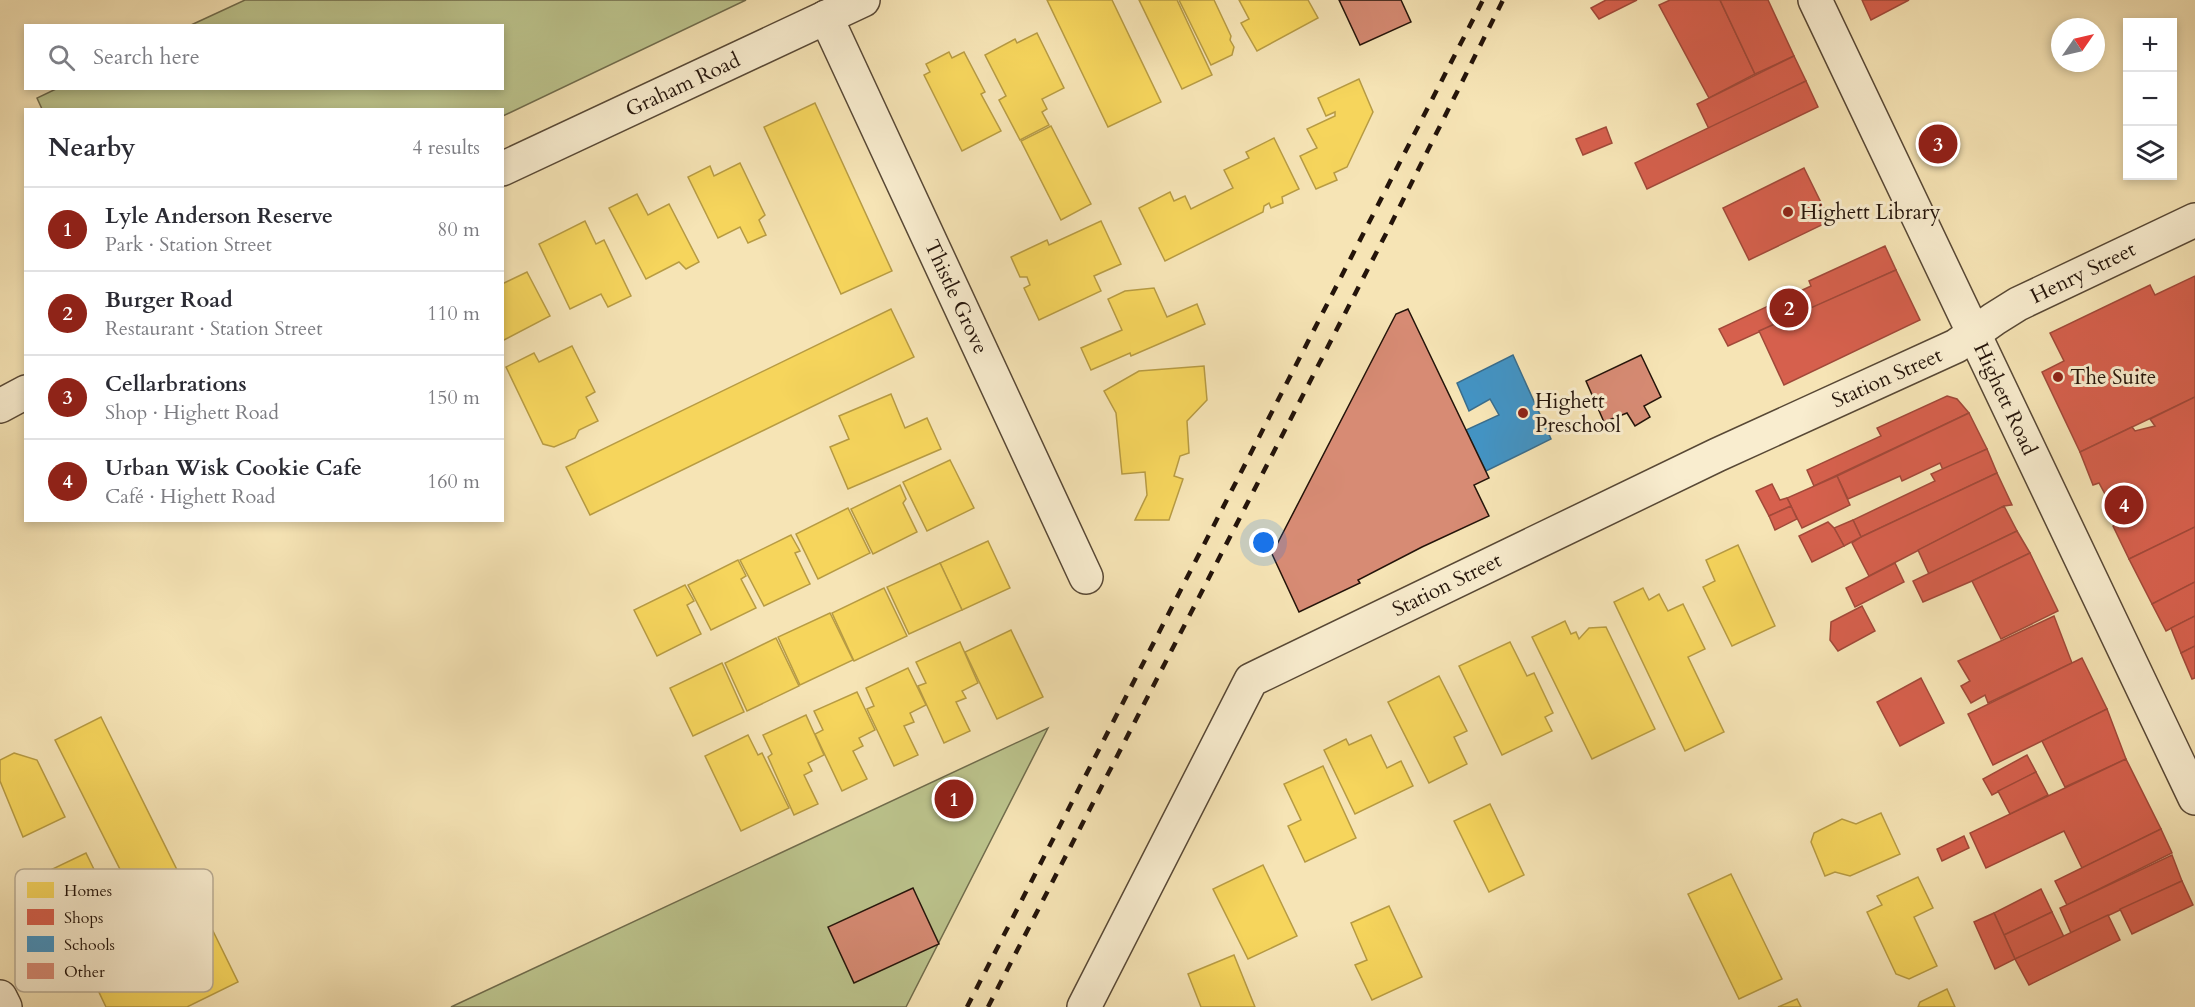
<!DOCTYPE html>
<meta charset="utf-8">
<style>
:root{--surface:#fff;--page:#f2f2f3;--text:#2b2b33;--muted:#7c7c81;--line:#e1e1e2;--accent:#8f2418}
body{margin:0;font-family:Cardo,serif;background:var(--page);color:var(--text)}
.controls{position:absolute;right:18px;top:18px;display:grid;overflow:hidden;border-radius:0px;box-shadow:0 3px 9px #0003}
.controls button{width:54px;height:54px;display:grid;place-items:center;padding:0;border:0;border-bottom:2px solid var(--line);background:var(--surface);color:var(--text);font:30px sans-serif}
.compass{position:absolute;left:2051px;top:18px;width:54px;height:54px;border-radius:50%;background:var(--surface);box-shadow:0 3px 9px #0003;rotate:56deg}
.you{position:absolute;left:1264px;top:543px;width:21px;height:21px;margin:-15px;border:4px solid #fff;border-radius:50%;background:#1a73e8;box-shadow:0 0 0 9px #1a73e833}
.badge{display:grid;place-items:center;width:39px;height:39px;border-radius:50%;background:var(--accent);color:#fff;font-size:20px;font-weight:700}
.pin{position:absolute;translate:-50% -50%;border:3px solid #fff;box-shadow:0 2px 6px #0006}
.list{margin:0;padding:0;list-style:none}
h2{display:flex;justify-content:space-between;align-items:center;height:78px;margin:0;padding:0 24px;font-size:26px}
h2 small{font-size:20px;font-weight:400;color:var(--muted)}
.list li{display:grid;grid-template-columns:39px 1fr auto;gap:18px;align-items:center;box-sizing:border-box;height:84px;padding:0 24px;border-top:2px solid var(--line)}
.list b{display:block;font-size:22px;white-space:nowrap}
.list p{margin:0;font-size:20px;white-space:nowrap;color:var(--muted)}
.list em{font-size:20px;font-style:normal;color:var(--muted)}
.icon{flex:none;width:33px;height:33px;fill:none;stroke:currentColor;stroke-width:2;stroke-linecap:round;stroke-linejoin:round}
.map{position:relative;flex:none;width:2195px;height:1007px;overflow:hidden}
.search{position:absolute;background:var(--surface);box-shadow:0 3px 9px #0003;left:24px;top:24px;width:480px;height:66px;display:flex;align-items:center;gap:15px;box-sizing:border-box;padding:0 21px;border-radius:0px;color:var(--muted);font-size:22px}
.panel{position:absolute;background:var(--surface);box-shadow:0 3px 9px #0003;left:24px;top:108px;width:480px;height:414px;border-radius:0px}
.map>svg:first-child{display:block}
.green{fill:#bcc48d;stroke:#706c4c;stroke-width:1.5}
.homes{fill:#f6d55c;stroke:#b79b43;stroke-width:1.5}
.shops{fill:#d6604d;stroke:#a14939;stroke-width:1.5}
.schools{fill:#4393c3;stroke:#3a6d8c;stroke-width:1.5}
.building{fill:#d78b74;stroke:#24140a;stroke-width:1.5}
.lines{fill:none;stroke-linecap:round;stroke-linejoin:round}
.minor-casing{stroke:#584835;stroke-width:36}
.tertiary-casing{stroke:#584835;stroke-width:36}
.minor{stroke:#f9edcf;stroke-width:33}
.tertiary{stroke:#f9edcf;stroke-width:33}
.rail{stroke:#24140a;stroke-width:4.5;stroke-dasharray:10 10;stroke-linecap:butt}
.poi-dot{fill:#8f2418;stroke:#f9edcf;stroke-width:2}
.labels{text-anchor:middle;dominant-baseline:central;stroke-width:6;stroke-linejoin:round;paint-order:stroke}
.street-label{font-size:21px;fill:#24140a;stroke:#f9edcf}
.poi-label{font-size:21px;fill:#24140a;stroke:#f9edcf;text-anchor:start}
.key{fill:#f9edcf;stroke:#b9ac94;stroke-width:1.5}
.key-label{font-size:16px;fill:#24140a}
</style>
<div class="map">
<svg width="2195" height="1007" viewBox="0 0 2195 1007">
<rect width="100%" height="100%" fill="#f6e4b5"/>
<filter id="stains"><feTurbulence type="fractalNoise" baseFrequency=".00333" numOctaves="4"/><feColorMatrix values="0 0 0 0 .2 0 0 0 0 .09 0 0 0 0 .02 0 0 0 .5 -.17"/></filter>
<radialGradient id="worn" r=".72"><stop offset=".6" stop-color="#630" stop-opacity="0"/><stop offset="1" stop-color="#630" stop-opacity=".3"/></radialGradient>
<g class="green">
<polygon points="245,0 746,0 503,116 502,110 42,109 37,98 58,88 502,88 502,26 191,25"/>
<polygon points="1048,728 906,1007 451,1007"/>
</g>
<g class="homes">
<polygon points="1047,0 1112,0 1161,102 1108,127"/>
<polygon points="1139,0 1177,0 1212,75 1182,89"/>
<polygon points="1179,0 1214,0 1231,36 1230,40 1234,47 1232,55 1211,65"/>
<polygon points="1239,0 1308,0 1318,18 1257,51 1241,23 1249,19"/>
<polygon points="1037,33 1064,88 1042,99 1047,109 1042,112 1049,125 1020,140 999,100 1006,96 985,55 1015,39 1017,43"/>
<polygon points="949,52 952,58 964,52 985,92 981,94 1001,131 962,151 924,75 930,72 926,64"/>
<polygon points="1359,79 1373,112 1347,167 1334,173 1337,180 1316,189 1300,156 1317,148 1307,129 1335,116 1335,112 1326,116 1318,98"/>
<polygon points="815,103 892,271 841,294 764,127"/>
<polygon points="1051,126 1091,204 1061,220 1021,141"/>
<polygon points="1274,138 1299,189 1282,197 1283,203 1271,208 1269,203 1264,206 1263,212 1165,261 1139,208 1170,192 1174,201 1185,196 1191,209 1233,188 1224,170 1249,158 1246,152"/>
<polygon points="740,163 765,215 759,220 766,235 748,243 740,227 718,238 688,177 710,166 714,176"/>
<polygon points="637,194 648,215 669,204 699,262 686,269 679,262 646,279 609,208"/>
<polygon points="585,221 596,244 604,240 631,296 608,307 601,294 570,309 539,244"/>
<polygon points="1101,221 1121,264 1094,276 1101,291 1039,320 1024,288 1030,285 1027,277 1020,277 1011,257 1047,240 1049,245"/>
<polygon points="527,272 550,316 502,341 502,284"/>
<polygon points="1154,288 1167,317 1197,304 1205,324 1131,356 1130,353 1091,370 1081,348 1122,330 1108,299 1125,291"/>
<polygon points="891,309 914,357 590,515 566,467"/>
<polygon points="572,346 595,392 586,397 598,421 579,430 575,438 554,447 543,444 506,367 534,353 539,362"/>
<polygon points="1204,366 1207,400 1187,421 1189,453 1180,456 1174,476 1183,479 1169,520 1135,520 1147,495 1145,472 1122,474 1116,413 1104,391 1139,371"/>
<polygon points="891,394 905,428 927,418 941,449 848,489 830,447 849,439 839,416"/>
<polygon points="950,460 974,508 927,531 903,482"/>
<polygon points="900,485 906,499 903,503 917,532 873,554 851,509"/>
<polygon points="848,508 870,553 818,579 796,534"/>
<polygon points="791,535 800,551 795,553 810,584 764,606 740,560"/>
<polygon points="988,541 1010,588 962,610 940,563"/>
<polygon points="1738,545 1775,626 1732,646 1703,587 1715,581 1706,560"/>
<polygon points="738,560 746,576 741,579 756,608 711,630 688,585"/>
<polygon points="940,563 962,610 909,634 887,587"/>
<polygon points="685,585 694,601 687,605 701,634 657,656 634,610"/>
<polygon points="884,588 907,636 854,661 832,613"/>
<polygon points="1643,588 1649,600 1659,594 1668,611 1683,604 1705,649 1688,657 1724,732 1685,751 1614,602"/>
<polygon points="830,613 853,660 800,685 778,637"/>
<polygon points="1565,621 1571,634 1576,632 1579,639 1589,628 1606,627 1655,729 1592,759 1532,637"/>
<polygon points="1011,630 1043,697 997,719 965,652"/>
<polygon points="776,638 799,686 747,711 725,663"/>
<polygon points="960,642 978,683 962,691 966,698 956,702 970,731 944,743 918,686 926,683 916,662"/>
<polygon points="1510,642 1527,676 1534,673 1553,713 1545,717 1552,731 1502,755 1459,666"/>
<polygon points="722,663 744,712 693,736 670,688"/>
<polygon points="908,668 926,705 910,713 914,722 904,726 918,755 894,766 867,709 874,706 866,688"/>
<polygon points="1439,676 1467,731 1454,737 1467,764 1429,783 1388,702"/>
<polygon points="857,692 875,730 859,738 863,746 853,751 867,779 842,791 815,734 823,730 814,711"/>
<polygon points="806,715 824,755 808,763 812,771 804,775 818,804 794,815 768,757 772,754 763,735"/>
<polygon points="101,717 193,902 148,925 55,740"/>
<polygon points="748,735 758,755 762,753 789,808 741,831 705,756"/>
<polygon points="1371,735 1387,768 1401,761 1413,786 1355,814 1324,750 1346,739 1349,745"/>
<polygon points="14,753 37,760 65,817 23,837 0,781 0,760"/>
<polygon points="1323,766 1356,838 1305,862 1288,826 1301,820 1284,784"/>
<polygon points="1490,804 1524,875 1489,892 1454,821"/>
<polygon points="1881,813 1900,854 1850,876 1835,872 1825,876 1811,842 1814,833 1842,819 1856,824"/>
<polygon points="86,853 124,931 80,953 42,874"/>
<polygon points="1263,865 1297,936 1248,959 1213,889"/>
<polygon points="1731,874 1782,979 1739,999 1688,894"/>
<polygon points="1918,877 1933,908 1914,917 1937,966 1909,979 1896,974 1867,912 1882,905 1877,896"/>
<polygon points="1389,906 1422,977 1372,1000 1355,965 1367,960 1351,923"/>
<polygon points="213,931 238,982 187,1007 106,1007 97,988"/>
<polygon points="1234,955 1255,1007 1201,1007 1188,974"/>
<polygon points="1947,989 1955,1007 1918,1007 1920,1002"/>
<polygon points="1797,999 1801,1007 1778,1007"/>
</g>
<g class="shops">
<polygon points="1606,0 1637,0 1599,19 1591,8"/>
<polygon points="1670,0 1720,0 1755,74 1709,98 1659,5"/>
<polygon points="1720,0 1768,0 1794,56 1755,74"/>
<polygon points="1862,0 1909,0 1871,20"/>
<polygon points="1794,56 1806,81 1709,129 1697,104"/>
<polygon points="1806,81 1818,107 1647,189 1635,163"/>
<polygon points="1606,127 1612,143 1583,155 1576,139"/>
<polygon points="1804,168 1830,221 1749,260 1723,208"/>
<polygon points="1885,246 1896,270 1728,346 1719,329 1811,286 1809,281"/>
<polygon points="1896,270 1920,320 1784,385 1759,331"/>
<polygon points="2195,276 2195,397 2080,452 2042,372 2064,361 2050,333 2150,285 2155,295"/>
<polygon points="1947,396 1957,399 1969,413 1814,486 1807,470 1881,436 1877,428"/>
<polygon points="2195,397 2195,527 2129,559 2113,526 2120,522 2099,483 2093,485 2080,452 2132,427 2135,431 2155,426 2150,419"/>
<polygon points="1969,413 1987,449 1943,470 1940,463 1902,481 1900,476 1848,499 1837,476"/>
<polygon points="1987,449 1997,473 1861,537 1853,520 1935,481 1931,474"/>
<polygon points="1997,473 2012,505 2004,506 1869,576 1852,543 1861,537"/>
<polygon points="1837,476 1850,505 1802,528 1787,498"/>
<polygon points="1772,484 1780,500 1787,498 1791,506 1769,516 1756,491"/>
<polygon points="1791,506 1797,519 1775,530 1769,516"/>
<polygon points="2004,506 2017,531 1929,574 1918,550"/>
<polygon points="1853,520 1861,537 1844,546 1834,528"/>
<polygon points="1828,522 1834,528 1844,546 1812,562 1799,536"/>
<polygon points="2195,527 2195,582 2152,604 2129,559"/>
<polygon points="2017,531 2030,553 1972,581 1923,602 1913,581"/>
<polygon points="2030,553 2058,611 2001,639 1972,581"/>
<polygon points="1895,563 1904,582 1855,607 1846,588"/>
<polygon points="2195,582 2195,616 2166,631 2152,604"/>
<polygon points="1862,606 1875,631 1838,651 1830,640 1831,622"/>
<polygon points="2054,616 2072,663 1988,703 1985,695 1971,703 1961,686 1970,681 1958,661"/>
<polygon points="2195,616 2195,646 2181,653 2171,628"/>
<polygon points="2195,646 2195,678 2192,679 2181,653"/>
<polygon points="2082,658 2107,709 1993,765 1968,714"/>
<polygon points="1921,678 1944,723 1900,746 1877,702"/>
<polygon points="2107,709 2126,759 2065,787 2042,741"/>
<polygon points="2027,755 2036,772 1992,795 1983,779"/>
<polygon points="2126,759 2161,829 2082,868 2064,831 1986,868 1970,833"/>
<polygon points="2036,772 2048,795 2010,814 1998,791"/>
<polygon points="2161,829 2172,853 2067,905 2055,881"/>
<polygon points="1964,836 1969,848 1942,861 1937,849"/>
<polygon points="2172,855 2182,881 2071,933 2060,908"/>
<polygon points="2182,881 2193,905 2132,934 2120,909"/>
<polygon points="2041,889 2052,912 2004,935 1994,913"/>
<polygon points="2052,912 2064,937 2015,959 2004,935"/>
<polygon points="1994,913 2015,959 1995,969 1974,922"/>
<polygon points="2108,915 2120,940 2029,985 2015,959"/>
</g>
<polygon class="schools" points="1513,355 1551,439 1486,471 1466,430 1499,415 1490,399 1469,411 1457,383"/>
<g class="building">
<polygon points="1339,0 1401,0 1411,22 1360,45"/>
<polygon points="1408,309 1489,478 1474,485 1489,516 1422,547 1358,580 1360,583 1299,612 1272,554 1396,314"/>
<polygon points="1641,355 1661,397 1644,406 1650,417 1635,426 1627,413 1604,422 1586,381"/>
<polygon points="913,888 939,944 854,983 828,927"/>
</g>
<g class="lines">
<g class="minor-casing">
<g id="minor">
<polyline points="826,17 1086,577"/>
<polyline points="502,169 863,0"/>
<polyline points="0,406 26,392"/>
<polyline points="0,997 5,1007"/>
<polyline points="1084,1007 1251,680 1717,455 1956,346 1994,319 2018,304 2195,220"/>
</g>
</g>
<g class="tertiary-casing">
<polyline id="tertiary" points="1815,0 2195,798"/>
</g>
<use href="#minor" class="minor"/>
<use href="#tertiary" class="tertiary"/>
<g class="rail">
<polyline points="967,1007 1483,0"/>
<polyline points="988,1007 1391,224 1503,0"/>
</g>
</g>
<g class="poi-dot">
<circle cx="1788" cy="212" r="6"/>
<circle cx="2058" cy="377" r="6"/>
<circle cx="1523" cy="413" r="6"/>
</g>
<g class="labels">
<g class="street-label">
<text transform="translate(683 85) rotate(-25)">Graham Road</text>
<text transform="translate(2083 273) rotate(-26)">Henry Street</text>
<text transform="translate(956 297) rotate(65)">Thistle Grove</text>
<text transform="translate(1887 378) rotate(-24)">Station Street</text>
<text transform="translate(2005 399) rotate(65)">Highett Road</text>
<text transform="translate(1447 585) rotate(-26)">Station Street</text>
</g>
<g class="poi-label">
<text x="1800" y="212">Highett Library</text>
<text x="2070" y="377">The Suite</text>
<text x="1535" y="401">Highett<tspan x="1535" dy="24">Preschool</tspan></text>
</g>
</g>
<rect x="15" y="869" width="198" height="123" rx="9" class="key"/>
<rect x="27" y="882" width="27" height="16" fill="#f6d55c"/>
<rect x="27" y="909" width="27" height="16" fill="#d6604d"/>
<rect x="27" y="936" width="27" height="16" fill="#4393c3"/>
<rect x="27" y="963" width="27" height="16" fill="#d78b74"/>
<g class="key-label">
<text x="64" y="896">Homes</text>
<text x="64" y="923">Shops</text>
<text x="64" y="950">Schools</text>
<text x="64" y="977">Other</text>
</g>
<rect width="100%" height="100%" filter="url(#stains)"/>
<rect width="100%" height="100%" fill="url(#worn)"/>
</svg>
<div class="controls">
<button>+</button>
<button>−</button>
<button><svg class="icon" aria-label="layers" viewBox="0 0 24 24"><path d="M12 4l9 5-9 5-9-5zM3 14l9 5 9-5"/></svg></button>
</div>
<svg class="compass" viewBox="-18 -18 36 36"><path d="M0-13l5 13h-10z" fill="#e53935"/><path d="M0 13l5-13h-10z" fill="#7c7c81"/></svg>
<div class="you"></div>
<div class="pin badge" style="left:954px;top:799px">1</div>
<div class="pin badge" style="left:1789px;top:308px">2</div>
<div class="pin badge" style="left:1938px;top:144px">3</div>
<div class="pin badge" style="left:2124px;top:505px">4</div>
<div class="search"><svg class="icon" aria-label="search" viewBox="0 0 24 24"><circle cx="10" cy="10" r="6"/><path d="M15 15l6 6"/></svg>Search here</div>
<section class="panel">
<h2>Nearby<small>4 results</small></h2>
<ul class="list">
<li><span class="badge">1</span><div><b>Lyle Anderson Reserve</b><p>Park · Station Street</p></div><em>80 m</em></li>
<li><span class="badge">2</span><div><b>Burger Road</b><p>Restaurant · Station Street</p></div><em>110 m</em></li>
<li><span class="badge">3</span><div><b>Cellarbrations</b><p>Shop · Highett Road</p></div><em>150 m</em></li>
<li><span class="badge">4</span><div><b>Urban Wisk Cookie Cafe</b><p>Café · Highett Road</p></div><em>160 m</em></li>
</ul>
</section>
</div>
